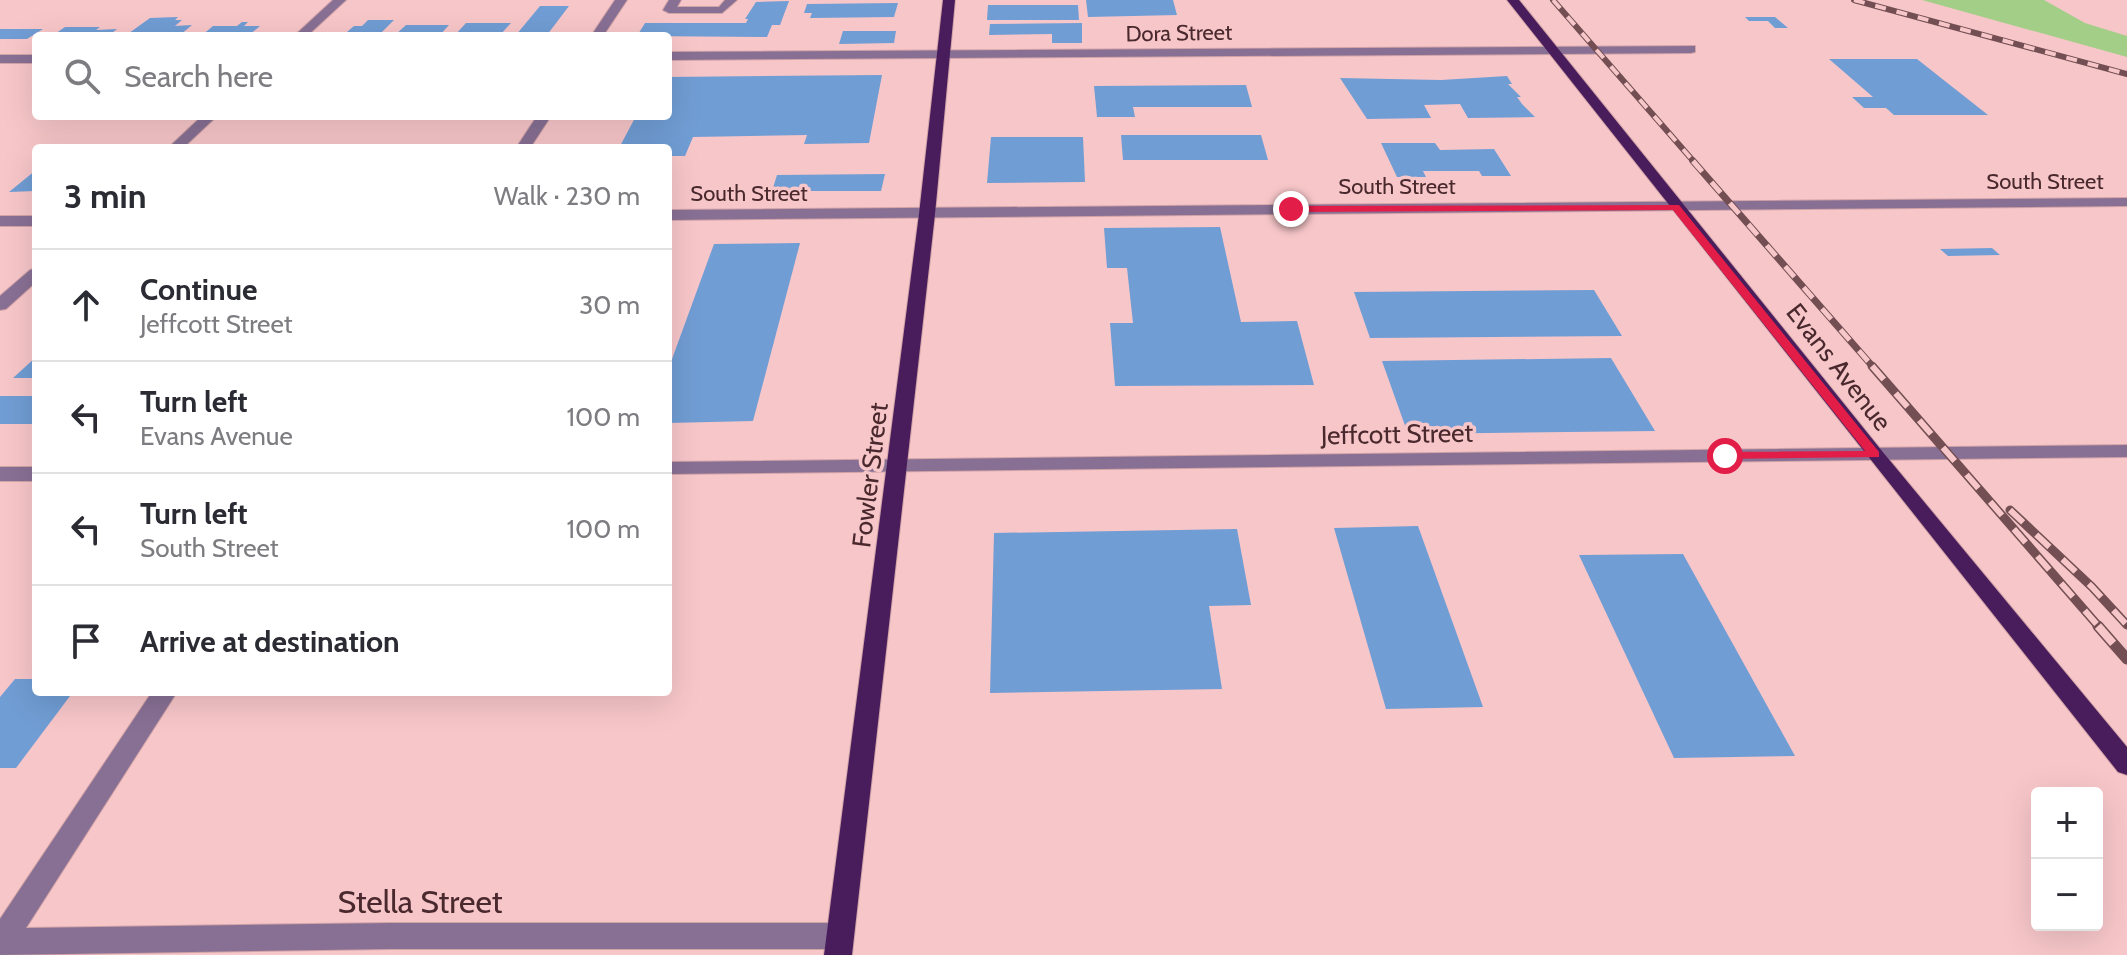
<!DOCTYPE html>
<meta charset="utf-8">
<style>
:root{--surface:#fff;--page:#f2f2f3;--text:#2b2b33;--muted:#7c7c81;--line:#e1e1e2}
body{margin:0;font-family:Cabin,sans-serif;background:var(--page);color:var(--text)}
.controls{position:absolute;right:24px;bottom:24px;display:grid;overflow:hidden;border-radius:8px;box-shadow:0 8px 32px #0002}
.controls button{width:72px;height:72px;display:grid;place-items:center;padding:0;border:0;border-bottom:2px solid var(--line);background:var(--surface);color:var(--text);font:40px sans-serif}
.stop{position:absolute;width:24px;height:24px;margin:-18px;border:6px solid #e11d48;border-radius:50%;background:#fff}
.stop.end{background:#e11d48;border-color:#fff;box-shadow:0 2px 8px #0008}
.list{margin:0;padding:0;list-style:none}
h2{display:flex;justify-content:space-between;align-items:center;height:104px;margin:0;padding:0 32px;font-size:34px}
h2 small{font-size:26px;font-weight:400;color:var(--muted)}
.list li{display:grid;grid-template-columns:52px 1fr auto;gap:24px;align-items:center;box-sizing:border-box;height:112px;padding:0 32px;border-top:2px solid var(--line)}
.list b{display:block;font-size:30px;white-space:nowrap}
.list p{margin:0;font-size:26px;white-space:nowrap;color:var(--muted)}
.list em{font-size:26px;font-style:normal;color:var(--muted)}
.icon{flex:none;width:44px;height:44px;fill:none;stroke:currentColor;stroke-width:2;stroke-linecap:round;stroke-linejoin:round}
.map{position:relative;flex:none;width:2127px;height:955px;overflow:hidden}
.search{position:absolute;background:var(--surface);box-shadow:0 8px 32px #0002;left:32px;top:32px;width:640px;height:88px;display:flex;align-items:center;gap:20px;box-sizing:border-box;padding:0 28px;border-radius:8px;color:var(--muted);font-size:30px}
.panel{position:absolute;background:var(--surface);box-shadow:0 8px 32px #0002;left:32px;top:144px;width:640px;height:552px;border-radius:8px}
.map>svg:first-child{display:block}
.green{fill:#a3ce87}
.building{fill:#709dd4}
.lines{fill:none;stroke-linecap:round;stroke-linejoin:round}
.minor-casing{stroke:#d1a3a7;stroke-width:2}
.major-casing{stroke:#d1a3a7;stroke-width:2}
.minor{fill:#887094;fill-rule:evenodd}
.major{fill:#491d5c;fill-rule:evenodd}
.rail-far3-casing{stroke:#734f53;stroke-width:6}
.rail-far2-casing{stroke:#734f53;stroke-width:7}
.rail-far1-casing{stroke:#734f53;stroke-width:9}
.rail-casing{stroke:#734f53;stroke-width:11}
.rail-far3{stroke:#f7c6c9;stroke-width:4;stroke-dasharray:11;stroke-linecap:butt}
.rail-far2{stroke:#f7c6c9;stroke-width:5;stroke-dasharray:14;stroke-linecap:butt}
.rail-far1{stroke:#f7c6c9;stroke-width:6;stroke-dasharray:18;stroke-linecap:butt}
.rail{stroke:#f7c6c9;stroke-width:8;stroke-dasharray:23;stroke-linecap:butt}
.route{fill:#e11d48}
.labels{text-anchor:middle;dominant-baseline:central;stroke-width:7;stroke-linejoin:round;paint-order:stroke}
.far-street-label{font-size:22px;fill:#49292d;stroke:#f7c6c9}
.street-label{font-size:26px;fill:#49292d;stroke:#f7c6c9}
.near-street-label{font-size:32px;fill:#49292d;stroke:#f7c6c9}
</style>
<div class="map">
<svg width="2127" height="955" viewBox="0 0 2127 955">
<rect width="100%" height="100%" fill="#f7c6c9"/>
<polygon class="green" points="1922,0 2044,0 2085,23 2127,36 2127,57"/>
<g class="building">
<polygon points="1086,0 1173,0 1177,15 1088,17"/>
<polygon points="789,1 780,25 772,25 767,37 637,36 645,23 746,23 748,19 745,19 756,2"/>
<polygon points="898,3 894,17 810,18 812,13 804,13 807,4"/>
<polygon points="988,5 1078,5 1079,20 987,20"/>
<polygon points="540,6 569,6 547,35 516,35"/>
<polygon points="178,17 175,20 182,20 175,26 192,25 180,35 125,36 150,18"/>
<polygon points="1745,17 1775,17 1788,28 1775,28 1768,21 1749,21"/>
<polygon points="368,20 394,20 378,36 348,36 353,32 347,32 354,26 362,26"/>
<polygon points="242,22 248,22 244,26 260,26 248,36 201,36 213,26 237,26"/>
<polygon points="466,23 511,23 500,35 455,35"/>
<polygon points="1082,23 1082,43 1052,43 1052,34 989,35 990,24"/>
<polygon points="406,25 449,25 439,36 394,36"/>
<polygon points="65,27 100,27 96,30 117,29 108,36 52,36"/>
<polygon points="0,29 43,29 27,39 0,39"/>
<polygon points="843,31 896,31 894,43 839,44"/>
<polygon points="1829,59 1917,59 1988,115 1894,115 1886,108 1864,108 1852,97 1873,97"/>
<polygon points="882,75 869,143 804,144 807,135 693,137 685,156 668,156 668,148 619,148 636,116 668,116 668,77"/>
<polygon points="1507,76 1512,84 1508,84 1521,97 1517,97 1522,104 1535,117 1468,118 1460,104 1424,105 1431,118 1367,119 1340,78 1441,80"/>
<polygon points="1246,85 1252,107 1133,107 1135,117 1097,117 1094,86"/>
<polygon points="1121,135 1261,135 1268,160 1123,160"/>
<polygon points="991,137 1083,137 1085,182 987,183"/>
<polygon points="1381,143 1435,143 1440,150 1494,149 1511,176 1482,176 1479,171 1423,171 1426,177 1397,177"/>
<polygon points="36,170 36,191 9,192"/>
<polygon points="885,174 881,191 772,191 777,175"/>
<polygon points="1220,227 1241,322 1297,321 1314,385 1115,386 1110,323 1133,323 1127,268 1107,268 1104,228"/>
<polygon points="800,243 753,421 668,423 668,370 714,244"/>
<polygon points="1992,248 2000,255 1948,256 1940,249"/>
<polygon points="1594,290 1622,336 1370,338 1354,292"/>
<polygon points="36,357 36,378 13,378"/>
<polygon points="1611,358 1655,431 1408,434 1382,361"/>
<rect x="0" y="396" width="36" height="28"/>
<polygon points="1418,526 1483,707 1386,709 1334,528"/>
<polygon points="1237,529 1251,605 1209,606 1222,689 990,693 994,533"/>
<polygon points="1683,554 1795,756 1674,758 1579,555"/>
<polygon points="15,679 36,679 36,692 73,692 16,768 0,768 0,697"/>
<polygon points="605,692 644,692 643,696 604,696"/>
</g>
<g class="lines">
<g class="minor-casing">
<g id="minor">
<polygon points="333,0 346,0 307,36 294,36"/>
<polygon points="615,0 627,0 603,36 591,36"/>
<polygon points="669,0 681,0 677,7 719,7 725,0 737,0 722,13 669,13 663,10"/>
<polygon points="1695,46 1695,52 1691,53 668,60 668,52"/>
<rect x="0" y="55" width="36" height="8"/>
<polygon points="202,116 217,116 183,148 168,148"/>
<polygon points="537,116 551,116 530,148 516,148"/>
<polygon points="2127,198 2127,206 668,220 668,210"/>
<rect x="0" y="216" width="36" height="10"/>
<polygon points="36,268 36,282 6,309 0,310 0,296 30,270"/>
<polygon points="2127,445 2127,457 668,474 668,462"/>
<rect x="0" y="467" width="36" height="14"/>
<polygon points="152,692 177,692 26,928 390,923 840,923 850,927 854,936 850,945 840,949 390,949 0,955 0,919"/>
</g>
</g>
<g class="major-casing">
<g id="major">
<polygon points="943,0 955,0 935,214 852,955 824,955 919,214"/>
<polygon points="1507,0 1519,0 1882,451 2127,747 2127,775 2118,772"/>
</g>
</g>
<use href="#minor" class="minor"/>
<use href="#major" class="major"/>
<g class="rail-far3-casing">
<g id="rail-far3">
<polyline points="1553,0 1695,163"/>
<polyline points="1854,0 2127,74"/>
</g>
</g>
<g class="rail-far2-casing">
<polyline id="rail-far2" points="1693,161 1874,368"/>
</g>
<g class="rail-far1-casing">
<g id="rail-far1">
<polyline points="1872,366 2100,628"/>
<polyline points="2010,510 2092,587 2127,625"/>
</g>
</g>
<g class="rail-casing">
<polyline id="rail" points="2098,626 2127,659"/>
</g>
<use href="#rail-far3" class="rail-far3"/>
<use href="#rail-far2" class="rail-far2"/>
<use href="#rail-far1" class="rail-far1"/>
<use href="#rail" class="rail"/>
</g>
<polygon class="route" points="1679,205 1879,452 1879,457 1720,459 1720,454 1725,452 1865,451 1673,210 1291,212 1286,209 1291,206"/>
<g class="labels">
<g class="far-street-label">
<text transform="translate(1179 33) rotate(-1)">Dora Street</text>
<text x="2045" y="181">South Street</text>
<text x="1397" y="186">South Street</text>
<text x="749" y="193">South Street</text>
</g>
<g class="street-label">
<text transform="translate(1839 367) rotate(52)">Evans Avenue</text>
<text transform="translate(1397 434) rotate(-1)">Jeffcott Street</text>
<text transform="translate(870 475) rotate(-83)">Fowler Street</text>
</g>
<g class="near-street-label">
<text x="420" y="901">Stella Street</text>
</g>
</g>
</svg>
<div class="controls">
<button>+</button>
<button>−</button>
</div>
<div class="stop" style="left:1725px;top:456px"></div>
<div class="stop end" style="left:1291px;top:209px"></div>
<div class="search"><svg class="icon" aria-label="search" viewBox="0 0 24 24"><circle cx="10" cy="10" r="6"/><path d="M15 15l6 6"/></svg>Search here</div>
<section class="panel">
<h2>3 min<small>Walk · 230 m</small></h2>
<ul class="list">
<li><svg class="icon" aria-label="ahead" viewBox="0 0 24 24"><path d="M12 20V5M6 11l6-6 6 6"/></svg><div><b>Continue</b><p>Jeffcott Street</p></div><em>30 m</em></li>
<li><svg class="icon" aria-label="left" viewBox="0 0 24 24"><path d="M17 20v-9H6M10 6l-5 5 5 5"/></svg><div><b>Turn left</b><p>Evans Avenue</p></div><em>100 m</em></li>
<li><svg class="icon" aria-label="left" viewBox="0 0 24 24"><path d="M17 20v-9H6M10 6l-5 5 5 5"/></svg><div><b>Turn left</b><p>South Street</p></div><em>100 m</em></li>
<li><svg class="icon" aria-label="arrive" viewBox="0 0 24 24"><path d="M6 21V4h12l-3 4 3 4H6"/></svg><div><b>Arrive at destination</b></div></li>
</ul>
</section>
</div>
